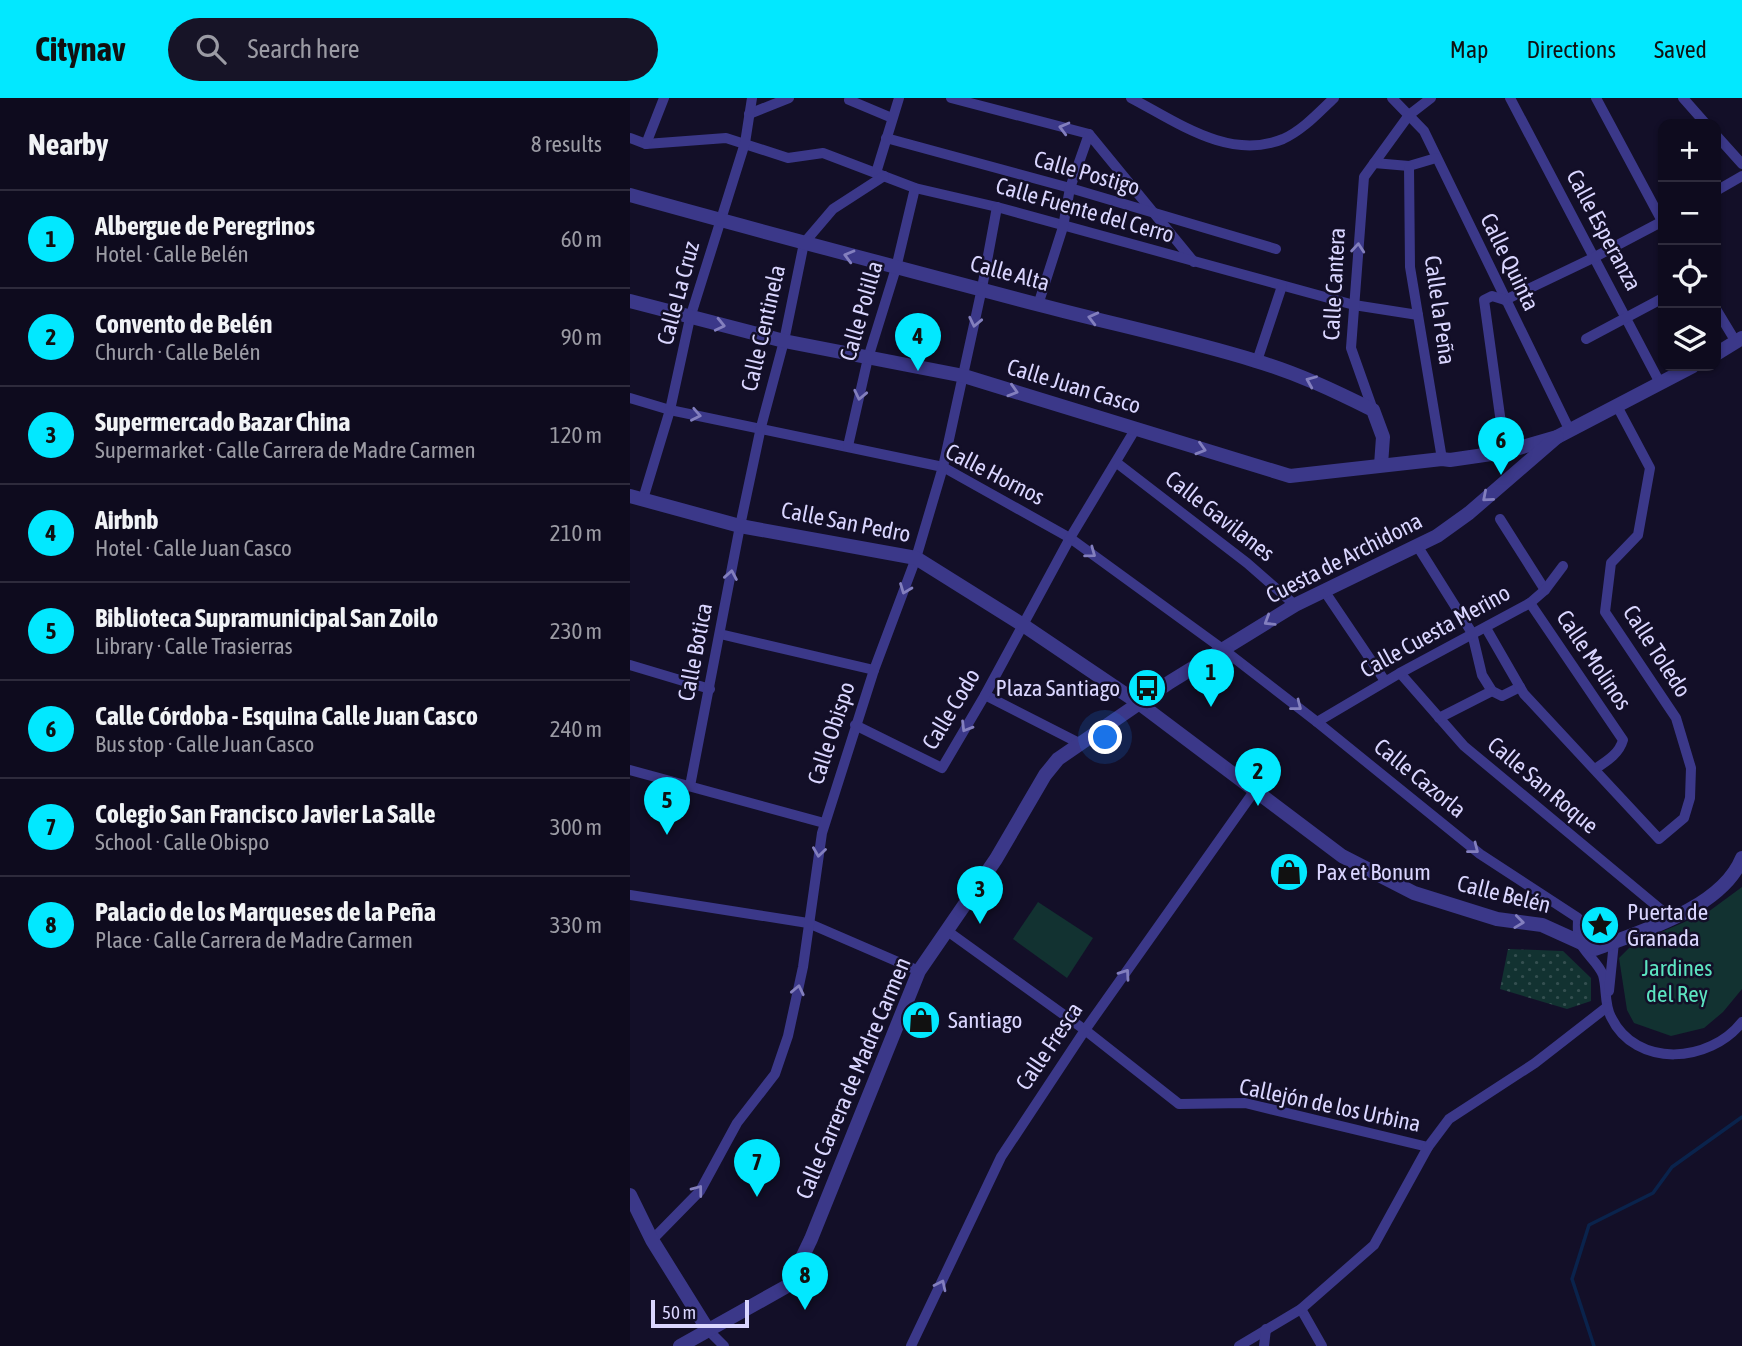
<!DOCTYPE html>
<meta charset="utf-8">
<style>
:root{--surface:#0e0b1e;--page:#171427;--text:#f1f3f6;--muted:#9b9ba4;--line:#2e2b3c;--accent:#02e8ff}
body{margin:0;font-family:"Asap Condensed",sans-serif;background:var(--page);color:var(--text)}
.controls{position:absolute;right:21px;top:21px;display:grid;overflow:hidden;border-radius:14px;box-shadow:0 2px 5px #0004}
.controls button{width:63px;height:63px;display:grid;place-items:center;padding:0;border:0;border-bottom:2px solid var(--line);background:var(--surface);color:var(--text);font:35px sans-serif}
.scale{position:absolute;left:21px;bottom:18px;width:98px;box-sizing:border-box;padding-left:7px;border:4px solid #dad6ff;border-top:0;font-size:19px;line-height:24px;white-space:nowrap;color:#dad6ff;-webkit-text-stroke:5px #130f28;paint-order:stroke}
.you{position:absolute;left:476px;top:640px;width:24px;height:24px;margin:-18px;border:5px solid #fff;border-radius:50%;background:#1a73e8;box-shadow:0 0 0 10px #1a73e833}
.badge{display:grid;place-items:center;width:46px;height:46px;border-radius:50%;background:var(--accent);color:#111;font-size:23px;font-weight:700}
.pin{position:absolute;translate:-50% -58px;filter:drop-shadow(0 2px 4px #0008)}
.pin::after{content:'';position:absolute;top:37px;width:24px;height:21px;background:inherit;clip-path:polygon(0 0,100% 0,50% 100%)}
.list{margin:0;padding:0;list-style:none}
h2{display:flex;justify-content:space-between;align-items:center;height:91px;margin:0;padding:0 28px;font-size:30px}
h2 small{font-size:23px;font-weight:400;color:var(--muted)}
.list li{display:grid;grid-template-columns:46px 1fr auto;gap:21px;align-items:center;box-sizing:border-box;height:98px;padding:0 28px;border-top:2px solid var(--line)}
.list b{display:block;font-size:26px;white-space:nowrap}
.list p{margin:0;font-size:23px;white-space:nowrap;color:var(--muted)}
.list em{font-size:23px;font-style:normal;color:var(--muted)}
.icon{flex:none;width:38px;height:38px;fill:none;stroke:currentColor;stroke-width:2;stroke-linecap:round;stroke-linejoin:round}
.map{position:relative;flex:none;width:1112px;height:1248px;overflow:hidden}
header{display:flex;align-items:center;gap:42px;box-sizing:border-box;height:98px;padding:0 35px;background:var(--accent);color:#111}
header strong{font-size:33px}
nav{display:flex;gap:38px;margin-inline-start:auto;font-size:24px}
.search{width:490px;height:63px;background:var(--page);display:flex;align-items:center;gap:18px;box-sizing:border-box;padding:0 24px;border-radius:38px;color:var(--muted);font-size:26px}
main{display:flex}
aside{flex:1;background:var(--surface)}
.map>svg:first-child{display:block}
.park{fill:#123231}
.garden{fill:url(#garden-dots)}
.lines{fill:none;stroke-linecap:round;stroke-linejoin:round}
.stream{stroke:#0a234c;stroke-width:3.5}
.minor{stroke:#3b3889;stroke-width:10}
.tertiary{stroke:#3b3889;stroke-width:14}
.oneway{stroke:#837fbe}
.labels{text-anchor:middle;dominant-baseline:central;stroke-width:5;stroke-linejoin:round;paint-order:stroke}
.street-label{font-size:23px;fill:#dad6ff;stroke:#130f28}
.poi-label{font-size:23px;fill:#dad6ff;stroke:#130f28;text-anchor:start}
.park-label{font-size:23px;fill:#5ce4c1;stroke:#130f28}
</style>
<header>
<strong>Citynav</strong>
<div class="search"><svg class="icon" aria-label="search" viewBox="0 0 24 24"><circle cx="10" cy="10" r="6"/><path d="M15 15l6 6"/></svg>Search here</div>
<nav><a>Map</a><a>Directions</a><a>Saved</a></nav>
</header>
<main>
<aside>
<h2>Nearby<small>8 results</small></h2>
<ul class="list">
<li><span class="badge">1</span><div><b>Albergue de Peregrinos</b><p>Hotel · Calle Belén</p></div><em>60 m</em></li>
<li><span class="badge">2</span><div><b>Convento de Belén</b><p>Church · Calle Belén</p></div><em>90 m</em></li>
<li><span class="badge">3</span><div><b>Supermercado Bazar China</b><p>Supermarket · Calle Carrera de Madre Carmen</p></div><em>120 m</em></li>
<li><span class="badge">4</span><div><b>Airbnb</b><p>Hotel · Calle Juan Casco</p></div><em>210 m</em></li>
<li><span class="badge">5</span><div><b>Biblioteca Supramunicipal San Zoilo</b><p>Library · Calle Trasierras</p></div><em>230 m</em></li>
<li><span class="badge">6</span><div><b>Calle Córdoba - Esquina Calle Juan Casco</b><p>Bus stop · Calle Juan Casco</p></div><em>240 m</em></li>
<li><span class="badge">7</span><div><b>Colegio San Francisco Javier La Salle</b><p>School · Calle Obispo</p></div><em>300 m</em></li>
<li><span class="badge">8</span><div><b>Palacio de los Marqueses de la Peña</b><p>Place · Calle Carrera de Madre Carmen</p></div><em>330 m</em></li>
</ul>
</aside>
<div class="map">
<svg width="1112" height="1248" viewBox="0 0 1112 1248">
<defs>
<pattern id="garden-dots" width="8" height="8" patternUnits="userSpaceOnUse" patternTransform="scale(1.75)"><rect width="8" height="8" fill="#123231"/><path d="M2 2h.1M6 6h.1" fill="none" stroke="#344f50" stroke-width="1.8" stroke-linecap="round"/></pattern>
</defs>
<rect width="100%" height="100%" fill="#130f28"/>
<g class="park">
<polygon points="1112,789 1112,891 1093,914 1074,930 1041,938 1004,925 997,912 989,860 1003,846 1078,814"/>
<polygon points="408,804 463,840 437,880 383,841"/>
</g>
<polygon class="garden" points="878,851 933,853 961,880 961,903 937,911 870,891"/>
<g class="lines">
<polyline class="stream" points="964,1248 942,1181 959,1127 1023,1095 1042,1069 1112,1019"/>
<g class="minor">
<polyline points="321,0 459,36 564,164"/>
<path d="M501,0C547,24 599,63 653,41C673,32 689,14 704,0"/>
<polyline points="762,0 794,33 940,333"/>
<polyline points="880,0 1030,285"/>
<polyline points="966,0 1033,125"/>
<polyline points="1053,0 1076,26"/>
<polyline points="219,2 262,20"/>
<polyline points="119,16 159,0"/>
<polyline points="1086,37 1112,66"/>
<polyline points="0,40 16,46 96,40 158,60 193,55 285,90 367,109 724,207 788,217"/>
<polyline points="256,40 440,90 646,151"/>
<polyline points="16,46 34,0"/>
<polyline points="744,65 779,68 806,60"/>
<polyline points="779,68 780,169 812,361"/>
<polyline points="246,75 269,0"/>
<polyline points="1086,93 1112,78"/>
<polyline points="875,202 963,160 1033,123"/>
<polyline points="875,202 862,198 854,202 875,354"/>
<polyline points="408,207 433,129 440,90 459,36"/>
<polyline points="1086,211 1106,244"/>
<polyline points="956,241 1033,200"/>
<polyline points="627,263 652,188"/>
<path d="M0,300L40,312L313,369L440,440L594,552L687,624L850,756L948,820C948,827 947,836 949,842C953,854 968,864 973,877C977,890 974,906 981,919C1006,971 1080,965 1112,924"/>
<polyline points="743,312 721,250 734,79 779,17 801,0"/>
<polyline points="218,348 238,260 266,170 285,90"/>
<polyline points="487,365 617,465 665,507"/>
<polyline points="13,401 40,312 60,220 115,45 122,0"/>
<polyline points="870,421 915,492"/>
<polyline points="788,449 842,535 852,577 862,593 872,598 890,589"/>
<polyline points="695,494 755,583"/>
<path d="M900,505L993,642C989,656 977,663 965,671"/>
<polyline points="856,530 894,596 1029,741 1054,720 1060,700 1061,670 1046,620 975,514 981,465 1008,437 1020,370 987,308"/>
<polyline points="90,536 244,572"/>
<polyline points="0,567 80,591"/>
<polyline points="770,575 834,648 1041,820"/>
<polyline points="355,597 449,645"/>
<polyline points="809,620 862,593"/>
<polyline points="687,624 770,575 900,505 915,492 933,468"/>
<polyline points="225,627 312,670 355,597 440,440 506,330"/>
<polyline points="0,672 194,725"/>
<polyline points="60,688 110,428 131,329 154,243 174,145 203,111 254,78"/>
<polyline points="0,797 178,825 289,873"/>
<polyline points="316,832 455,932 549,1006 615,1005 798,1049"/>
<polyline points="979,893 984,844"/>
<polyline points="22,1142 70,1093 107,1025 145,976 158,938 173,869 192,735 244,572 286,460 313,369 352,190 367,109"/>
<polyline points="671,1211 692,1248"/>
<polyline points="78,1232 94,1248"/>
<polyline points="281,1248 371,1059 455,932 625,692"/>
<polyline points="609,1248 671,1211 744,1147 798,1049 819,1021 905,965 977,909"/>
<polyline points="634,1248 636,1231"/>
</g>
<g class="tertiary">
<path d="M0,97C136,135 273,171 410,207C482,226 555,241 626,263C667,275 705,293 743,312L753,339L751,367"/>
<polyline points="0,203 154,243 334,278 660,378 812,361 820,362 875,354 927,339 1063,268"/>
<polyline points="1086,256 1112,240"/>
<path d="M0,398L110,428L286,460L393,527L510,606L712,758L784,795L867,821L912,827L965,851C1012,833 1092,810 1112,760"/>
<polyline points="0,1097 22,1142 78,1232"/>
<polyline points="50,1248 159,1187 181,1141 289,873 366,761 415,677 428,661 540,584 665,507 807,438 839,415 927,339"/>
</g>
</g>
<defs><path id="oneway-chevron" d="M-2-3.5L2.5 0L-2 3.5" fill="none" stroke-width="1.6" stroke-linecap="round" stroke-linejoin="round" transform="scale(1.75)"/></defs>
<g class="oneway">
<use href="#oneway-chevron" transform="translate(434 30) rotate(-165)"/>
<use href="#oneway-chevron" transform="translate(728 150) rotate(-85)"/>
<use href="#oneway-chevron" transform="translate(219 158) rotate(-165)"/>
<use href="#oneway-chevron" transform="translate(463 220) rotate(-166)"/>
<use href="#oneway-chevron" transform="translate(345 224) rotate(102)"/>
<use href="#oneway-chevron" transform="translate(90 227) rotate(13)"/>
<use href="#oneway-chevron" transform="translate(681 283) rotate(-157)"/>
<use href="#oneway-chevron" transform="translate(383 293) rotate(17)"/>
<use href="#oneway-chevron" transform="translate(230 297) rotate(102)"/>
<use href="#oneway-chevron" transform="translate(66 317) rotate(11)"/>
<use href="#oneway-chevron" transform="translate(571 351) rotate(17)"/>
<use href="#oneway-chevron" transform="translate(857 399) rotate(139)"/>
<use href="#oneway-chevron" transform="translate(461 455) rotate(36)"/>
<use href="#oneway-chevron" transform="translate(101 477) rotate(-80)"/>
<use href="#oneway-chevron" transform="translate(275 491) rotate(111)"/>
<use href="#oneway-chevron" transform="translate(639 523) rotate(148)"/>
<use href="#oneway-chevron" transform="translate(667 608) rotate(38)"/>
<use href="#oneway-chevron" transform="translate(336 629) rotate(121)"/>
<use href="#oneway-chevron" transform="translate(844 751) rotate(38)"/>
<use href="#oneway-chevron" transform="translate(189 754) rotate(98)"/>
<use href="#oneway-chevron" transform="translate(889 824) rotate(7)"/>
<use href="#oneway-chevron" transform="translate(495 876) rotate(-55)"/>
<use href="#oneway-chevron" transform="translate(168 892) rotate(-78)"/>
<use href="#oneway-chevron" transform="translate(68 1092) rotate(-53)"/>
<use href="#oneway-chevron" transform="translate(311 1187) rotate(-64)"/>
</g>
<defs>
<g id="bus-disc" transform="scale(2.0125)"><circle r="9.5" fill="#02e8ff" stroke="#130f28"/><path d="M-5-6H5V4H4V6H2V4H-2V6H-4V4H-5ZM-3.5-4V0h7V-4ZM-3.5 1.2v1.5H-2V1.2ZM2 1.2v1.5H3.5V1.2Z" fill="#111"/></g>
<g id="shop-disc" transform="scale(2.0125)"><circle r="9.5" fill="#02e8ff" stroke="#130f28"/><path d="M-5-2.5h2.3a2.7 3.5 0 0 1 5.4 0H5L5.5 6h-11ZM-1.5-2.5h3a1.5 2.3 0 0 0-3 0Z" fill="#111"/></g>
<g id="sight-disc" transform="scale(2.0125)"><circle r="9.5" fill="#02e8ff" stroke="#130f28"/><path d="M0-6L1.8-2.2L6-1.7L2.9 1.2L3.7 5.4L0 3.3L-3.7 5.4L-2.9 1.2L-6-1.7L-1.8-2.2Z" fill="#111"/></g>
</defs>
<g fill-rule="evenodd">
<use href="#bus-disc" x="517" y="590"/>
<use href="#shop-disc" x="659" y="774"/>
<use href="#sight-disc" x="970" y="827"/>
<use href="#shop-disc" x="291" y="922"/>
</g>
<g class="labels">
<g class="street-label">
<text transform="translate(457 75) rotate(16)">Calle Postigo</text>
<text transform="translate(455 112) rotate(16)">Calle Fuente del Cerro</text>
<text transform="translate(974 132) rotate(62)">Calle Esperanza</text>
<text transform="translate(880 164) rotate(64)">Calle Quinta</text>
<text transform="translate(380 175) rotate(15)">Calle Alta</text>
<text transform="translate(704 186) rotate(-87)">Calle Cantera</text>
<text transform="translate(48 195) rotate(-75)">Calle La Cruz</text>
<text transform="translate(810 212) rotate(82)">Calle la Peña</text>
<text transform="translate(231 213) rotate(-74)">Calle Polilla</text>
<text transform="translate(133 230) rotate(-77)">Calle Centinela</text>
<text transform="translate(444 288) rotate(17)">Calle Juan Casco</text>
<text transform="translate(365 376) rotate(27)">Calle Hornos</text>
<text transform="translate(590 418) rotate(38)">Calle Gavilanes</text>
<text transform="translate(216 424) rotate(11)">Calle San Pedro</text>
<text transform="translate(714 460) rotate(-27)">Cuesta de Archidona</text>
<text transform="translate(805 533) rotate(-29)">Calle Cuesta Merino</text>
<text transform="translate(1027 553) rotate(57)">Calle Toledo</text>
<text transform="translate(65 554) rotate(-79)">Calle Botica</text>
<text transform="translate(964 562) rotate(56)">Calle Molinos</text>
<text transform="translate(321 611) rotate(-59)">Calle Codo</text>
<text transform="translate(201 635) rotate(-72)">Calle Obispo</text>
<text transform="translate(790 680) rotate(39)">Calle Cazorla</text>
<text transform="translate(913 687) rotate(40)">Calle San Roque</text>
<text transform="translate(874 796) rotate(14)">Calle Belén</text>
<text transform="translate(419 948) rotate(-56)">Calle Fresca</text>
<text transform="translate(223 980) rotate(-67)">Calle Carrera de Madre Carmen</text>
<text transform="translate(700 1007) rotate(12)">Callejón de los Urbina</text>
</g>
<g class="poi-label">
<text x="490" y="590" text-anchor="end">Plaza Santiago</text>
<text x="686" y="774">Pax et Bonum</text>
<text x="997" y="814">Puerta de<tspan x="997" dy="26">Granada</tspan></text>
<text x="318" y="922">Santiago</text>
</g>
<g class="park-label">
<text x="1047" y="870">Jardines<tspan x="1047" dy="26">del Rey</tspan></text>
</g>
</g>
</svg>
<div class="controls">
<button>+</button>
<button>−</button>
<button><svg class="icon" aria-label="locate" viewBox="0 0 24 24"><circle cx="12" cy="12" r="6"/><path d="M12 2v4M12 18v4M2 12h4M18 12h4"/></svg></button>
<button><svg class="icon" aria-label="layers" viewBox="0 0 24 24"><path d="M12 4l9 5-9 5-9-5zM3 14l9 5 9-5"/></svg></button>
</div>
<div class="scale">50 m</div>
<div class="you"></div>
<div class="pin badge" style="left:581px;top:609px">1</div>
<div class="pin badge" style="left:628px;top:708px">2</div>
<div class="pin badge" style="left:350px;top:826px">3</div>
<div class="pin badge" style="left:288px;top:273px">4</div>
<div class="pin badge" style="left:37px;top:737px">5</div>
<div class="pin badge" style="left:871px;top:377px">6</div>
<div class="pin badge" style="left:127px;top:1099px">7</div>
<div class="pin badge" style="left:175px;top:1212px">8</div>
</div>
</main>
